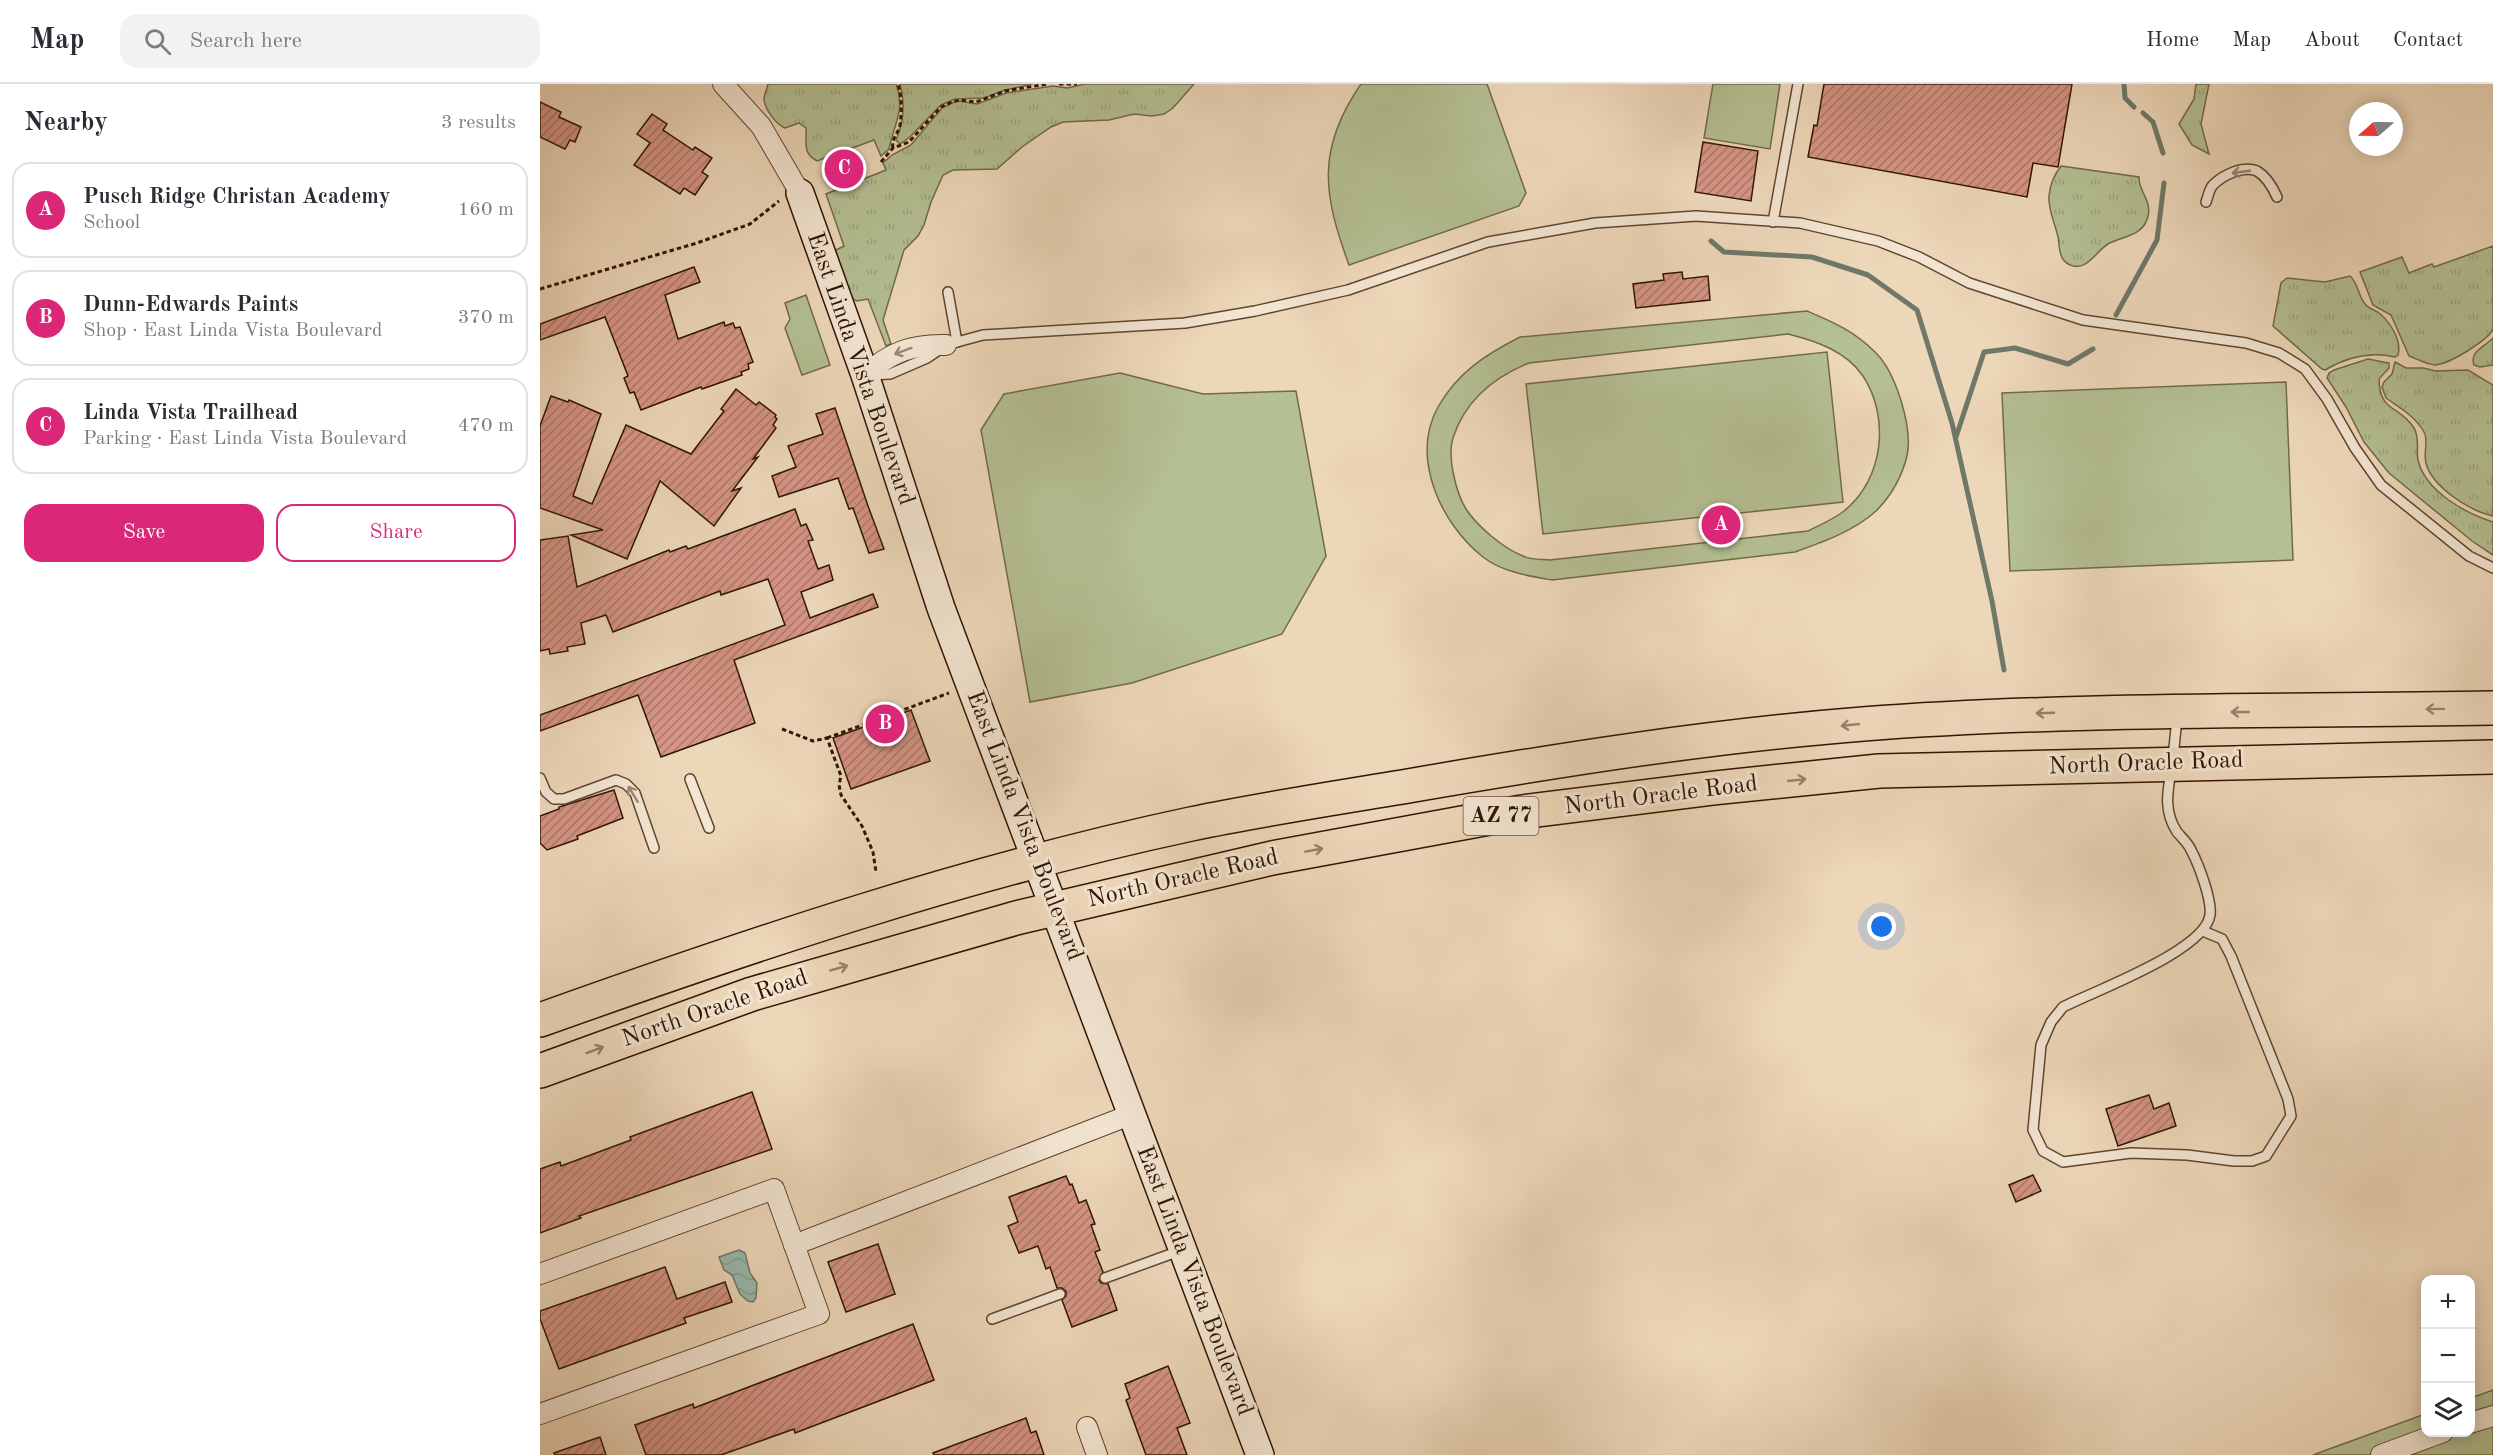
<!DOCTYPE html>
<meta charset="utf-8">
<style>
:root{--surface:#fff;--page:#f2f2f3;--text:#2b2b33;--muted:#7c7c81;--line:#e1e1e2;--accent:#db2777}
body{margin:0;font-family:"Old Standard TT",serif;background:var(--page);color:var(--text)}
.controls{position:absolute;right:18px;bottom:18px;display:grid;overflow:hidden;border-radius:12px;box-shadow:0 3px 15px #0003}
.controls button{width:54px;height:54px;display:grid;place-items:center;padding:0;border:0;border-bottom:2px solid var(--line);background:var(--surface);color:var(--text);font:30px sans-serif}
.compass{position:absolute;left:1809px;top:18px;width:54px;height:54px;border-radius:50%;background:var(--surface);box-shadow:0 3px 15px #0003;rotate:250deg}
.you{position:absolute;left:1342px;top:843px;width:21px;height:21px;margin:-15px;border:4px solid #fff;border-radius:50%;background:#1a73e8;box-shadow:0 0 0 9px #1a73e833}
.badge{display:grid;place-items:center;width:39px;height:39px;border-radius:50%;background:var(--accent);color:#fff;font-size:20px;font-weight:700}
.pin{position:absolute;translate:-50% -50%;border:3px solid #fff;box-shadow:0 2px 6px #0006}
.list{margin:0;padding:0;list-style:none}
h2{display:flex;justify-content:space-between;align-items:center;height:78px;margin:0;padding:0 24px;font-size:26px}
h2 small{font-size:20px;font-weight:400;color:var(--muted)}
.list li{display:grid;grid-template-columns:39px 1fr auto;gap:18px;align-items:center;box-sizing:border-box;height:96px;margin:0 12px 12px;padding:0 12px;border:2px solid var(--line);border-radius:18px}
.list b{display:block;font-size:22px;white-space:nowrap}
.list p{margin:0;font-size:20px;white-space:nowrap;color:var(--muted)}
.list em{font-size:20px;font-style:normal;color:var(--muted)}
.actions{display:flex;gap:12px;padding:18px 24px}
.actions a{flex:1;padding:14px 0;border:2px solid var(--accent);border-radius:18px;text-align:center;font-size:21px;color:var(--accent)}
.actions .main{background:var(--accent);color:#fff}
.icon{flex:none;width:33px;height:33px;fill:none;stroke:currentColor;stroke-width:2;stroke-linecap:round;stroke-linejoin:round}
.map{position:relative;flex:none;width:1953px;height:1371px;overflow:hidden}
header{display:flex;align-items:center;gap:36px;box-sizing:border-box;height:84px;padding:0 30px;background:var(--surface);border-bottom:2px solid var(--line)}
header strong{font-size:28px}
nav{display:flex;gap:33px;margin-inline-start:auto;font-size:21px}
.search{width:420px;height:54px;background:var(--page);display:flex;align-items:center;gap:15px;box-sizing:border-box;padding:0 21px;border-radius:18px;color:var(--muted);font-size:22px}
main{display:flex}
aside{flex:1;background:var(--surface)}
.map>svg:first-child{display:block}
.grass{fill:url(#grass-tufts);stroke:#726a4a;stroke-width:1.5}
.park{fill:#b4bf92;stroke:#726a4a;stroke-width:1.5;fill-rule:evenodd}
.water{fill:url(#water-waves);stroke:#6f7869;stroke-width:1.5}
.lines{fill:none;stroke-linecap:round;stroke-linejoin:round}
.stream{stroke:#6f7869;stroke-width:5}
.building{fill:url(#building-hatch);stroke:#301503;stroke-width:1.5}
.lane-casing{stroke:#5f4630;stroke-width:12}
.street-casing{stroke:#5f4630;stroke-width:22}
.secondary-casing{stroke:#301503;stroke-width:30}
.highway-casing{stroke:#301503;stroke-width:36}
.path{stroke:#301503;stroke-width:3;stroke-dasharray:4.5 3;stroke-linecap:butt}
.lane{stroke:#f3e5d2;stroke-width:9}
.street{stroke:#f3e5d2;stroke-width:20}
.secondary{stroke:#f3e5d2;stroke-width:27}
.highway{stroke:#edd7b9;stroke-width:33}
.oneway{stroke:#9b8775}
.oneway2{stroke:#988067}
.labels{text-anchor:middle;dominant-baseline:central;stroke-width:6;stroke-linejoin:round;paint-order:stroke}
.shield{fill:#f3e5d2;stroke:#6a5341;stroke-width:1.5}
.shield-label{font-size:22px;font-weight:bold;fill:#301503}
.street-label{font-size:24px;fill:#301503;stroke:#f3e5d2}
</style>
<header>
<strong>Map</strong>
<div class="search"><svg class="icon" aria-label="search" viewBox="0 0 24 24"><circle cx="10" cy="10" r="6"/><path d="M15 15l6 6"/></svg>Search here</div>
<nav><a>Home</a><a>Map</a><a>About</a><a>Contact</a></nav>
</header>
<main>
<aside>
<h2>Nearby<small>3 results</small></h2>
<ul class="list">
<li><span class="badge">A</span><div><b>Pusch Ridge Christan Academy</b><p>School</p></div><em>160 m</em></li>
<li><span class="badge">B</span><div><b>Dunn-Edwards Paints</b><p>Shop · East Linda Vista Boulevard</p></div><em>370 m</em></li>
<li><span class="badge">C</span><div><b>Linda Vista Trailhead</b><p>Parking · East Linda Vista Boulevard</p></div><em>470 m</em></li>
</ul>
<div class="actions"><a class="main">Save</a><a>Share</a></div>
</aside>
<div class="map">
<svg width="1953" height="1371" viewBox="0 0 1953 1371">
<defs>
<pattern id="grass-tufts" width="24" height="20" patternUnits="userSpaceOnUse" patternTransform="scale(1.5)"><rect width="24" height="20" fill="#b4bf92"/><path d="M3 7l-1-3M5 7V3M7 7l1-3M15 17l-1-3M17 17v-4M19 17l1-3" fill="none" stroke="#9ba37c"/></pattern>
<pattern id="water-waves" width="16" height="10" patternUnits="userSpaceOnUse" patternTransform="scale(1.5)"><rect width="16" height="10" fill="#99baad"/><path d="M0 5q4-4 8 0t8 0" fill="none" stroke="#849f93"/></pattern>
<pattern id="building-hatch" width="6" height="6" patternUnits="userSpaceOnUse" patternTransform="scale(1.5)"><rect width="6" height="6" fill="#d59484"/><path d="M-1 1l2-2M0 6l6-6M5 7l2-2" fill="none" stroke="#ad786a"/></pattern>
</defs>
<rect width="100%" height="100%" fill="#edd7b9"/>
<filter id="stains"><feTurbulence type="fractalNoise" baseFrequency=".00333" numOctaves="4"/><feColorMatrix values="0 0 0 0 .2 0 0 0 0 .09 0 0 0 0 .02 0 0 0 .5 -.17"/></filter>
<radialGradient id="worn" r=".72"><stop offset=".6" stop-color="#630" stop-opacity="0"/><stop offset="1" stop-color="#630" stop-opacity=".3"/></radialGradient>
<g class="grass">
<path d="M228,0H356C366,26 353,42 349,65L341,72L334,56L277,77C262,69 267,59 266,44L259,39L245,44C236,40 225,26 224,15C224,11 227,5 228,0Z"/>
<path d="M360,0H493L465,6L444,14L415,15L401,21L370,53L360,60L356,56C364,38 365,19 360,0Z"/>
<polygon points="545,0 654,0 633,24 624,30 612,32 594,30 569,36 523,38 511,43 482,63 457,85 413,86 403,91 391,118 384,141 378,152 364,166 343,236 351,260 346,262 328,215 317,217 305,212 290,169 304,162 286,110 346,86 343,79 352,71 371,61 402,24 412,19 419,17 437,20 466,9 513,2 527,4"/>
<polygon points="1656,0 1669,0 1661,40 1669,70 1652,61 1639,40 1654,15"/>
<path d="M1521,82L1599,93C1598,107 1612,116 1608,132C1604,152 1583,152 1568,160C1556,167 1547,188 1530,181C1526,179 1522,175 1521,171C1519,165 1519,159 1518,153C1515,139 1508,126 1509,112C1510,101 1514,91 1521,82Z"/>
<path d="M1953,162V246C1945,258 1911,279 1896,281C1888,281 1877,275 1869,272L1851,231L1833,221L1820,188L1862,173L1869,189L1892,180L1894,183Z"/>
<path d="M1810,192C1819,200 1818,213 1826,221C1829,225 1835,226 1839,229C1850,238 1862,256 1858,271L1855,273C1830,267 1807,273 1785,286L1782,285L1733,242L1741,199L1747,194L1785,198Z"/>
<path d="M1953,254V281L1940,283L1934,281C1929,267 1945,263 1953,254Z"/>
<path d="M1828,275L1849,279V284L1839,295C1840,330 1859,320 1874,344C1880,354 1876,366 1878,376C1885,407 1925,429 1953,438V471L1932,457L1849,389L1824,358L1806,323L1787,294L1789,289L1794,286Z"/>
<path d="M1855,278L1866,284H1883L1896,287L1928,286L1953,301V432C1930,427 1892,403 1886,379C1883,369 1889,357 1884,348C1875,332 1860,324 1846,314L1842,303L1844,298L1852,290Z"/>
</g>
<g class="park">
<path d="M821,0H947L986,109L979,122L809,181C783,110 776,65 821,0Z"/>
<polygon points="1173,0 1240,0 1230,65 1164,54"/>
<polygon points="266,211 290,281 262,291 245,244 250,235 245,219"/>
<path d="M1267,227C1295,239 1314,247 1336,269C1356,289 1373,344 1367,372C1362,392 1351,412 1336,427C1314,447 1283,458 1255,468L1012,496C989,492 962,488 943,473C901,440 870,374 898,323C918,288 945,271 980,253ZM1248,250C1276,257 1306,267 1323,292C1350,333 1344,395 1304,427C1294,435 1280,441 1268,447L1010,476C1001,475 991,476 983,472C964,465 937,442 926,425C916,409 907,372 913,354C925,317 954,293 989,279Z"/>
<polygon points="1287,268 1303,418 1003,450 986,300"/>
<polygon points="580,289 663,310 756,307 786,472 742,550 592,599 490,618 441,346 464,310"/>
<polygon points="1746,298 1753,476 1470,487 1462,309"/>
<polygon points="1953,1306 1953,1371 1773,1371 1885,1330 1886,1348 1930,1348 1931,1314"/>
</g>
<polygon class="water" points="199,1166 205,1169 210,1189 217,1199 216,1214 213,1218 208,1217 200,1210 192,1191 184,1186 179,1173"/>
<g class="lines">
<g class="stream">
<polyline points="1584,0 1585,14 1594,23"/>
<polyline points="1603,29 1613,38 1623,69"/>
<polyline points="1171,157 1184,168 1272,173 1328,191 1377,226 1412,339 1452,517 1464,586"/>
<polyline points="1576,231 1617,156 1624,99"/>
<polyline points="1416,353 1444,268 1475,264 1528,280 1553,265"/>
</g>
</g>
<g class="building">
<polygon points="1284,0 1532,0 1518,83 1493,79 1487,113 1268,73 1274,41 1277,42"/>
<polygon points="0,18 21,28 19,33 41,43 35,58 30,56 25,65 0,53"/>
<polygon points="112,30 127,40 123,46 153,66 155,63 172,74 162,88 168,92 155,111 144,104 140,110 94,81 110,59 97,50"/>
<polygon points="1163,58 1218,67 1211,117 1155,108"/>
<polygon points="154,183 160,198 125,211 138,255 184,238 185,242 193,239 195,244 200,243 213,278 208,280 209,285 201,288 202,291 162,305 161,303 101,326 94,308 90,309 84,294 88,292 65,233 0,256 0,240"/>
<polygon points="1142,188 1143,195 1168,192 1170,216 1096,224 1093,200 1124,196 1123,190"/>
<polygon points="196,305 216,321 219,318 236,331 235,333 237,335 233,341 236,344 213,375 218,373 192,407 201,404 174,442 120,397 87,475 31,451 63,446 0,424 0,342 11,312 28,318 29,316 61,330 33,412 52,420 86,341 151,370 184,327 181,325"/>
<polygon points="295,324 328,422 344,465 329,469 313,424 309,425 298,394 239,413 232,392 256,383 248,362 283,350 276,330"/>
<polygon points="255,425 261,442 266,440 273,456 268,457 278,485 289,481 293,496 261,508 270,534 333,510 338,523 194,576 215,639 121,673 98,611 0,647 0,631 245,541 228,495 181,511 180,507 73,548 66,531 41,539 45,560 27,563 28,567 10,570 9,565 0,567 0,456 28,452 37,503 129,466 130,468 146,462 148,465"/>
<polygon points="371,626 390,677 311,705 293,654"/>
<polygon points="74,706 83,734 37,752 38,755 7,766 0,759 0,732 19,725 19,723"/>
<polygon points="212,1008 232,1065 39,1132 41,1134 0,1149 0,1085 20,1078 21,1082 91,1056 90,1053"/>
<polygon points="1609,1011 1614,1025 1629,1019 1636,1042 1578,1062 1566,1025"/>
<polygon points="1493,1091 1501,1107 1476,1118 1469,1101"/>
<polygon points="526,1092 530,1101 532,1100 539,1119 546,1116 555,1140 551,1141 560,1166 555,1168 563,1188 559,1196 561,1199 568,1200 577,1226 532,1243 522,1216 526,1212 526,1207 522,1204 517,1204 510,1183 506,1185 498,1162 479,1169 468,1142 478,1138 469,1113"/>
<polygon points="338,1160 355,1210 306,1228 288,1178"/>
<polygon points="125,1183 137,1215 185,1198 192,1218 144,1234 146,1239 19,1285 0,1235 0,1227"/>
<polygon points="373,1240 394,1296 255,1349 254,1345 181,1371 106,1371 95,1341 153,1320 154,1324"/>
<polygon points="628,1282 650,1339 637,1344 647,1371 606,1371 586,1316 590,1314 585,1300"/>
<polygon points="486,1334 491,1349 496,1347 504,1371 394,1371 393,1369"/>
<polygon points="60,1353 66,1371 15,1371 14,1369"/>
</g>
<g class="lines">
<g class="lane-casing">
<g id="lane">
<path d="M1666,118C1668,113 1669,105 1673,101C1683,91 1703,81 1717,87C1727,93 1733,104 1737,113"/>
<polyline points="1233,138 1258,0"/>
<polyline points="408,208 417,258"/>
<polyline points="330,291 350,290 387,274 406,261 443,251 645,239 715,227 808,206 948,158 1055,139 1156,132 1260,139 1338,157 1379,173 1429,199 1543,236 1706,259 1739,269 1765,285 1787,315 1815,364 1841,401 1929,472 1953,484"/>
<polyline points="1633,674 1637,634"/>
<path d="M1631,687C1627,710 1624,728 1637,748C1642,754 1648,759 1651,766C1659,781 1672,816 1670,831C1665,867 1554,907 1523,923L1511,938L1501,961L1493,1046L1503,1067L1523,1078L1591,1069L1647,1071L1694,1077H1712L1726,1072L1751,1032L1748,1015L1691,872L1682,855L1663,847"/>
<polyline points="0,694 6,708 14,715 24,715 76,696 86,700 95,709 114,764"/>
<polyline points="150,695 169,744"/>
<polyline points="565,1194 642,1166"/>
<polyline points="452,1235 520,1210"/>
</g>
</g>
<g class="street-casing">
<g id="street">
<polyline points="183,0 221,42 260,109"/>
<path d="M325,291C350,268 373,260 406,261"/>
<polyline points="254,1161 590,1031"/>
<polyline points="0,1190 234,1105 279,1230 0,1330"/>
<polyline points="1930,1339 1953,1332"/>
<polyline points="547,1343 557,1371"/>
<polyline points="1841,1371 1903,1348"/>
</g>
</g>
<g class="secondary-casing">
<polyline id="secondary" points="260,109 325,291 401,524 720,1371"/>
</g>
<g class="highway-casing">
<g id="highway">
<path d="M0,936C213,860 430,787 651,740C723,725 796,714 868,702C1019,676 1170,652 1323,640C1533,624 1743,628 1953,624"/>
<polyline points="0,987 212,910 476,834 732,774 982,728 1174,704 1339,687 1953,673"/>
</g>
</g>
<g class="path">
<polyline points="519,0 537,0"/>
<path d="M353,64C351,55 358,50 360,41C362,27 362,14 358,0"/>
<polyline points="341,78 353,64 369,58 401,23 412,18 419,16 436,18 465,7 507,0"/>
<polyline points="0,205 157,159 210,140 239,117"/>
<polyline points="242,645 273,657 287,654 301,692 299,701 301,711 322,742 333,768 336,788"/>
<polyline points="287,654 409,609"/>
</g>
<use href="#lane" class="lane"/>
<use href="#street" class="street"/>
<use href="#secondary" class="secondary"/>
<use href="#highway" class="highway"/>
</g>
<defs><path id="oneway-shaft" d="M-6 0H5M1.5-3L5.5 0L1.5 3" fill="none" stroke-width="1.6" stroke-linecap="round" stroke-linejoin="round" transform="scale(1.5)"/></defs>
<g class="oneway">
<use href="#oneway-shaft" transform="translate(1701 88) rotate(172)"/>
<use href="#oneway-shaft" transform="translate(363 267) rotate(160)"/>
<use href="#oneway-shaft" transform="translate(93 710) rotate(-121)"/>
</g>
<g class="oneway2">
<use href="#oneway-shaft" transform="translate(1895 625) rotate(179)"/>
<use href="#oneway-shaft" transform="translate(1700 628) rotate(180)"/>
<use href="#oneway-shaft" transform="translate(1505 629) rotate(178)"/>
<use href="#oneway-shaft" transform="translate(1310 641) rotate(174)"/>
<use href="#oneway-shaft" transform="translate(1257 696) rotate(-6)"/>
<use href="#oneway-shaft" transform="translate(774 766) rotate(-10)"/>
<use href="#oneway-shaft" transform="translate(299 884) rotate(-16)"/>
<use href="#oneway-shaft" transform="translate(55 966) rotate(-20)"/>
</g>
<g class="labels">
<rect class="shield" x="923.5" y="713" width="75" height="38" rx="4.5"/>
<g class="shield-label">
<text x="961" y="732">AZ 77</text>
</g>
<g class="street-label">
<text transform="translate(320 285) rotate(71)">East Linda Vista Boulevard</text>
<text transform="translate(1606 680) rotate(-2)">North Oracle Road</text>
<text transform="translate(1121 712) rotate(-7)">North Oracle Road</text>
<text transform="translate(484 742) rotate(69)">East Linda Vista Boulevard</text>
<text transform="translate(643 795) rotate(-13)">North Oracle Road</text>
<text transform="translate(175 925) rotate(-19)">North Oracle Road</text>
<text transform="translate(654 1197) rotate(69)">East Linda Vista Boulevard</text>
</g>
</g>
<rect width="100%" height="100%" filter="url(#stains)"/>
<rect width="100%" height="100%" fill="url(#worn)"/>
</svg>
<div class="controls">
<button>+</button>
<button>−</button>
<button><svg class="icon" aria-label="layers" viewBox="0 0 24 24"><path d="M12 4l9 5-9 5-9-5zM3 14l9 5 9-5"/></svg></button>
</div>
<svg class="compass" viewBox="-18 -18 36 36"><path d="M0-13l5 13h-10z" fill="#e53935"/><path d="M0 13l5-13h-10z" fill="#7c7c81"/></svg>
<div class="you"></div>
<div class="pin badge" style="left:1181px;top:441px">A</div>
<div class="pin badge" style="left:345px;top:640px">B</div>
<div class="pin badge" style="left:304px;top:85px">C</div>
</div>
</main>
